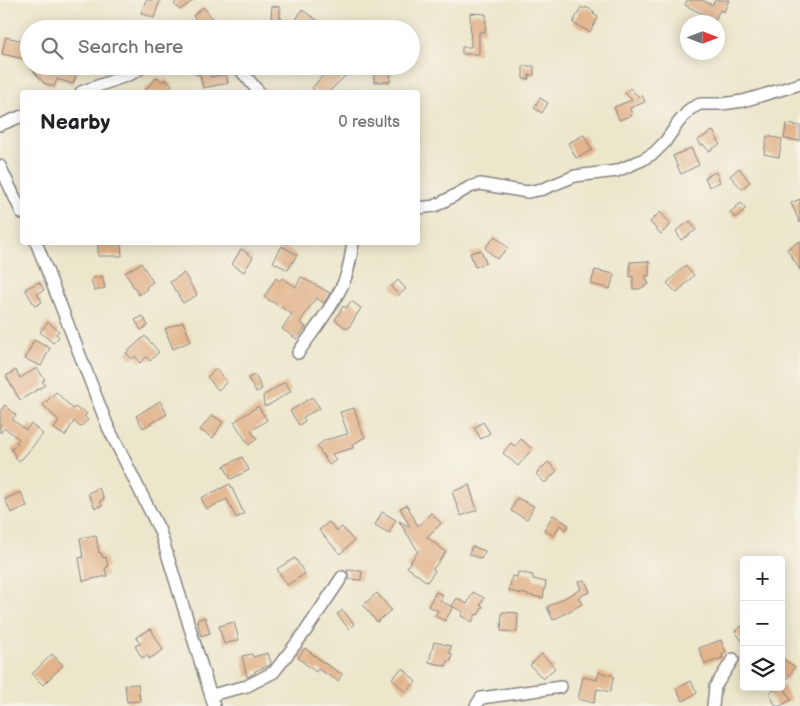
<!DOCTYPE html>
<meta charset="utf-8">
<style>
:root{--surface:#fff;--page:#f2f2f2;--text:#202124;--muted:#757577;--line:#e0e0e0}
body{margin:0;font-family:"Balsamiq Sans",sans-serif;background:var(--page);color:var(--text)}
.controls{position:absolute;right:15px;bottom:15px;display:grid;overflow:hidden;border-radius:5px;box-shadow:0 2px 12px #0003}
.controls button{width:45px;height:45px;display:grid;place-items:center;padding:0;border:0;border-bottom:1px solid var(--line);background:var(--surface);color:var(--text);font:25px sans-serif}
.compass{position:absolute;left:680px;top:15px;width:45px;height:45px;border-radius:50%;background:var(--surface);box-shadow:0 2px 12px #0003;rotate:90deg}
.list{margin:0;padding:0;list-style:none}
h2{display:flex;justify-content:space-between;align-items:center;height:65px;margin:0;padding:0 20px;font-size:21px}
h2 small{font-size:16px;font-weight:400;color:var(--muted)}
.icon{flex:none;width:28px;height:28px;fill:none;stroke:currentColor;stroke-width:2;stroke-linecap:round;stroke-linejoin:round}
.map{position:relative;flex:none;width:800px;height:706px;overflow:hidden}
.search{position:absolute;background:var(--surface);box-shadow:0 2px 12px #0003;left:20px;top:20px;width:400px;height:55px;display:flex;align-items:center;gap:12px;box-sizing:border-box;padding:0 18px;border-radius:28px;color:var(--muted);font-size:19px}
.panel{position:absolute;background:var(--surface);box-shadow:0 2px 12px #0003;left:20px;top:90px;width:400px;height:155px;border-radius:5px}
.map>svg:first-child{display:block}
.building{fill:#e2b48c}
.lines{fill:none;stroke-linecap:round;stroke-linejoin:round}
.minor-casing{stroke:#878483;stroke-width:14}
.minor{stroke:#fff;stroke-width:11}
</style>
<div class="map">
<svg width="800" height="706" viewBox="0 0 800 706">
<rect width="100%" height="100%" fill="#f7f3e8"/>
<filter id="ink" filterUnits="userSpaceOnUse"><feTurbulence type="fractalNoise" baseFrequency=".02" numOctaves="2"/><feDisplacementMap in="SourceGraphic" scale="10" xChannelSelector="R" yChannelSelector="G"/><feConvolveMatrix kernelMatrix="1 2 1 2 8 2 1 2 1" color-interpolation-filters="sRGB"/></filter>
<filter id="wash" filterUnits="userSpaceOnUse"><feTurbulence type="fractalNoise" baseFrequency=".0096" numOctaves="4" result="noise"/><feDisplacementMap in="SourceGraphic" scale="20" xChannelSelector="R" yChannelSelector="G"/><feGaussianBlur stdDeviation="1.12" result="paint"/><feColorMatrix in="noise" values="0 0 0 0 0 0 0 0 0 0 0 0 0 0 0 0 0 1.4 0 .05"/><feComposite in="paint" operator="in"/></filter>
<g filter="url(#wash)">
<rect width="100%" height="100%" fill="#ece6cb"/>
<g id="blocks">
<g class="building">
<polygon points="146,0 160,0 154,18 141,13"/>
<polygon points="178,0 194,0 180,10 174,4"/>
<polygon points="687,0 702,0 712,5 715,0 729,0 724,12 720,10 715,20 685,5"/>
<polygon points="272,6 280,7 280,17 292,29 269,29 266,26 271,20"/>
<polygon points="203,7 215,21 206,29 204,29 193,16"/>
<polygon points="581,7 585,9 586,7 595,12 593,14 598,17 590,32 573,23"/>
<polygon points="302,10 323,24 320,29 307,29 295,21"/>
<polygon points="470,13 486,14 485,32 479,32 479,54 462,54 462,47 471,47"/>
<polygon points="6,37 28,42 24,59 2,54"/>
<polygon points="29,66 55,66 77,73 73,84 57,79 54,87 44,83"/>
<polygon points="195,66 209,66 210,77 226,74 228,83 203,88 200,74 196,75"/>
<polygon points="331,66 357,66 354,68 362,68 350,76 348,73 329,92 317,92 312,88"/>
<polygon points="523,66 534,66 534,75 529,75 529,79 523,79"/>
<polygon points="374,69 391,69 390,82 374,82"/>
<polygon points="157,77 163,82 165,79 172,85 169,89 174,92 143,92"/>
<polygon points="630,88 639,97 642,95 645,102 630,108 632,115 619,120 614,107 632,100 625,93"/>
<polygon points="540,98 548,103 542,113 534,108"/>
<polygon points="786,124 800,126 800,141 784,139"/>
<polygon points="713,131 720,144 709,151 703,144 701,146 698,140"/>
<polygon points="584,135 592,150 576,158 568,143"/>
<polygon points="767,136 782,139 779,157 764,154"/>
<polygon points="691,148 699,165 681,174 673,156"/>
<polygon points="739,168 750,182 742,189 730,176"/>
<polygon points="716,172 720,182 709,187 705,177"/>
<polygon points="800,199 800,223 791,203"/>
<polygon points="741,203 746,208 735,218 730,212"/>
<polygon points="660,212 671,224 661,234 650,222"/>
<polygon points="690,221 696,230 681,240 676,231"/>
<polygon points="495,236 508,248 497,259 485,248"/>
<polygon points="800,241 800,270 787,249"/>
<polygon points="98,242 121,242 122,256 98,256"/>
<polygon points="282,246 297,255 288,270 273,262"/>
<polygon points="241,249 253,257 244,272 232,264"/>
<polygon points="481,250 486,263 475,267 470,253"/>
<polygon points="649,261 649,276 645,276 649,284 639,289 633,289 633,276 630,277 630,262"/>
<polygon points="141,263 153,282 146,287 147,289 139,295 125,273"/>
<polygon points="685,266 694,275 677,293 667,283"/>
<polygon points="595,270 614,274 610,289 591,284"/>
<polygon points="184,273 197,295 183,303 170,282"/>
<polygon points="102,276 105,288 94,291 91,279"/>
<polygon points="301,277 330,293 324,303 316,298 300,322 306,327 297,339 282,329 292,314 264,297 276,278 280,281 282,278 296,287"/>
<polygon points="398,280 406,289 399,295 391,287"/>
<polygon points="39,282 44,290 37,294 42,302 35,306 25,289"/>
<polygon points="351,301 361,308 348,329 335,320 343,306 346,308"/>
<polygon points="143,316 148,326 141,330 135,320"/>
<polygon points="48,322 59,331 56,334 59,337 53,343 40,332"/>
<polygon points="183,322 191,341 173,349 165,329"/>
<polygon points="145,336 159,352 150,361 146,357 140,363 135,356 132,359 126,353"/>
<polygon points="34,340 50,348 41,366 25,359"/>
<polygon points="37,368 45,380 42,381 45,385 20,400 6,376 16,370 20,378"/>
<polygon points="216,369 227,382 218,390 207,377"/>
<polygon points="255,375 262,389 256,392 248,378"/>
<polygon points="285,382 291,391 269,405 264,406 263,396"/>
<polygon points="56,392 73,409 75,407 80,411 82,409 87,414 84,416 88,420 80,427 74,421 65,436 54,429 59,421 43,405"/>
<polygon points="312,397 320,408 303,417 305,421 299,425 290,411"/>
<polygon points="160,401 167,414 143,428 136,416"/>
<polygon points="5,405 16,415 12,419 26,430 31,424 43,434 23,458 18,461 11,449 19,444 16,442 19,439 5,428 0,433 0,411"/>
<polygon points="258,406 267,420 251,431 257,439 249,445 234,422"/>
<polygon points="354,408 359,424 358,424 365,437 352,445 353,448 332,454 336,460 329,465 317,446 325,440 348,434 340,412"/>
<polygon points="212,415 223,422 213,438 200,430"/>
<polygon points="483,422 490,433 481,439 474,428"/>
<polygon points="521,439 532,449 518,466 503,453 511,443 515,447"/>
<polygon points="242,457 249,470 231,479 224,466"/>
<polygon points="548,462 557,471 545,483 536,474"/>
<polygon points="230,484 244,514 236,518 227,499 207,509 201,498"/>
<polygon points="469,485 477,510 461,516 452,492"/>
<polygon points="99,488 104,499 100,501 102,505 95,508 88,493"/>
<polygon points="21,492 27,506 11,513 5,499"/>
<polygon points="517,498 534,506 527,519 511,511"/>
<polygon points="407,505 418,526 431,513 441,523 427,537 446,552 433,569 435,571 427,582 407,567 418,551 399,521 410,527 400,508"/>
<polygon points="382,512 396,520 389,533 375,525"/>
<polygon points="553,515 569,525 565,530 560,525 554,536 544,530"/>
<polygon points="329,522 337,531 342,527 354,541 340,554 319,530"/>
<polygon points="96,535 99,553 101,553 103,558 106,557 108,567 105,568 107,576 83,581 79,558 83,557 80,538"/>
<polygon points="472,546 485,551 481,559 469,554"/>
<polygon points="295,558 305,574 287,585 277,569"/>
<polygon points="347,570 362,571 361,580 349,579"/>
<polygon points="518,572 533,575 533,579 546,582 543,598 509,591 512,576 517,577"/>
<polygon points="585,580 590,592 578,597 582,604 553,620 547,607 581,589 578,582"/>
<polygon points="436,592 443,595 440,601 453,607 445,621 435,616 438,611 428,606"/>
<polygon points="473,592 484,598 480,605 483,606 478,615 476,614 472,622 461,616 463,612 452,606 457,598 467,604"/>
<polygon points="377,593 391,610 377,622 363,605"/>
<polygon points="343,610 354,624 349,629 337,614"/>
<polygon points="502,612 518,613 517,632 501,631"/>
<polygon points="205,617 210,633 201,636 197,620"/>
<polygon points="234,622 239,640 224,644 219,626"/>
<polygon points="744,625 744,644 735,631"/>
<polygon points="151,629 163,650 149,659 147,655 142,658 135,646 140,644 136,637"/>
<polygon points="721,640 726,653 722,654 723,658 705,664 699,648"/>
<polygon points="434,642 451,646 449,653 452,654 451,661 448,660 446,666 429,662"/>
<polygon points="305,648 324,663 342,674 338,681 318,669 316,672 298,658"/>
<polygon points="268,653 271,663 270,665 255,671 255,673 247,677 242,656 252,654 253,657"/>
<polygon points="52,654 63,665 43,685 32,674"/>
<polygon points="542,654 555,668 543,679 530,665"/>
<polygon points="781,657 795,667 786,680 781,677"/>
<polygon points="403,668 416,682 405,692 392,678"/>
<polygon points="599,672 614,676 610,692 597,689 594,703 578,699 583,677 597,680"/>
<polygon points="691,681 697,693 683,701 676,689"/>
<polygon points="138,684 140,701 127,702 125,685"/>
<polygon points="783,685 791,700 780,706 776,706 769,693"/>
</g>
</g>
</g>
<g filter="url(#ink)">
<use href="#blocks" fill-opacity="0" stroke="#878483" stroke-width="1"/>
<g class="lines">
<g class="minor-casing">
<g id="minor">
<polyline points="237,66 259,92"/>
<polyline points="81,92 131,74 145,66"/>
<polyline points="0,125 22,116"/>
<polyline points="0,166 22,213"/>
<polyline points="418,208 435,206 470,187 480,184 527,192 543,189 575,176 617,171 642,160 654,153 665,142 678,123 690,109 700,104 722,104 743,101 800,84"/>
<polyline points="36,242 108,427 160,531 214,706"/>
<path d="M298,353C313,331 331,310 343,284C349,271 351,257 353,242"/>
<polyline points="211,695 247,686 274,672 305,632 342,577"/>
<polyline points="476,706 481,698 561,687"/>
<polyline points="713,706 715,687 733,659"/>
</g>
</g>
<use href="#minor" class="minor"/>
</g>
</g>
</svg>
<div class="controls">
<button>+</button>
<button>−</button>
<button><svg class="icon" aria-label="layers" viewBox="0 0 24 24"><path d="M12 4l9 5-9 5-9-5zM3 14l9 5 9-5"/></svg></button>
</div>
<svg class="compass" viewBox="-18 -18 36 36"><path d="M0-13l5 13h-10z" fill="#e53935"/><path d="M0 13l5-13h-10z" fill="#757577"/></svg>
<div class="search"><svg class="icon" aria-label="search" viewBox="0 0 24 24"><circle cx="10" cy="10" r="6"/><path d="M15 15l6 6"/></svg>Search here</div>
<section class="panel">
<h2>Nearby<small>0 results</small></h2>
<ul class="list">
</ul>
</section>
</div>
